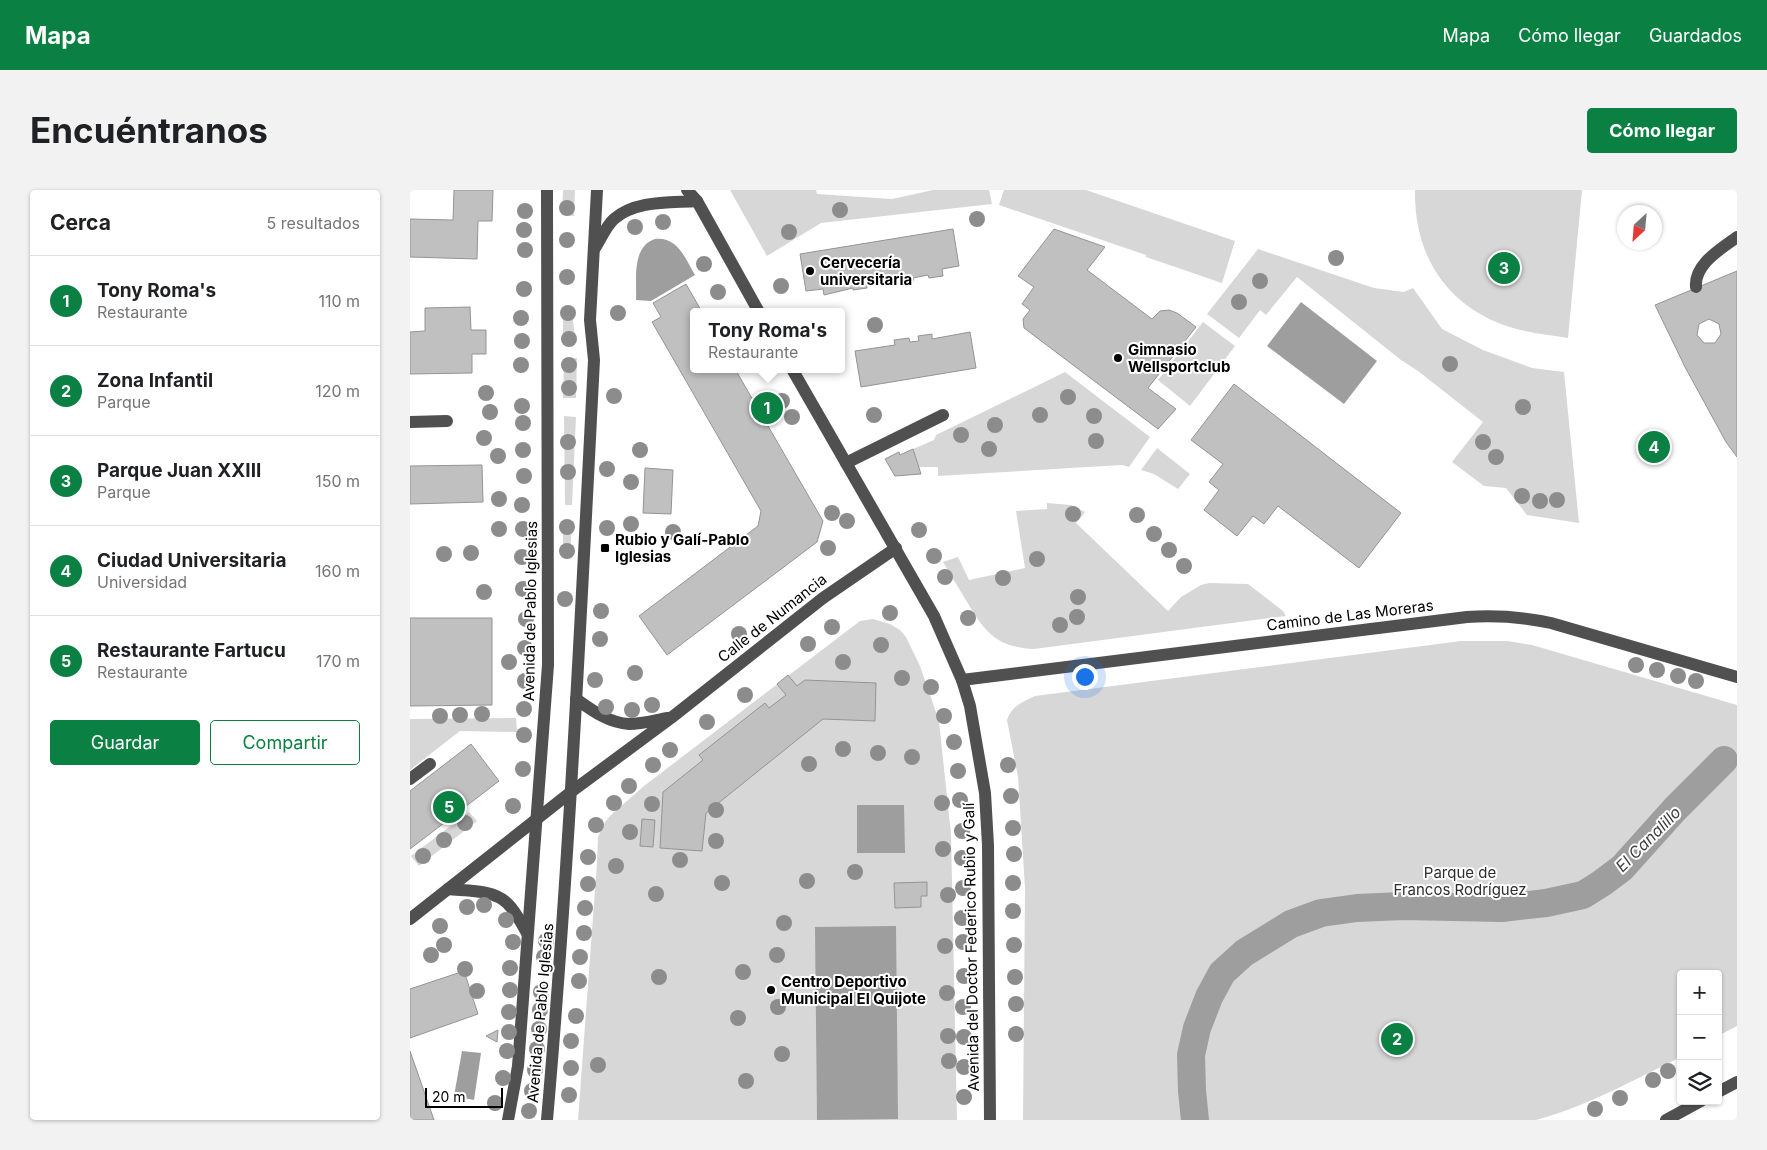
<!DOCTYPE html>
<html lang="es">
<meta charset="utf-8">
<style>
:root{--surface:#fff;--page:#f2f2f2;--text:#202124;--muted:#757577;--line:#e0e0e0;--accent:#0b8043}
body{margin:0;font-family:Inter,sans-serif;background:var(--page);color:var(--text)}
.controls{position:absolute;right:15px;bottom:15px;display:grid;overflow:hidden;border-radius:5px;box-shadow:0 1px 4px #0004}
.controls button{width:45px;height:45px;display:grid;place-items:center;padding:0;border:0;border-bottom:1px solid var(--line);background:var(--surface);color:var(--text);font:25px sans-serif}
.compass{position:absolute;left:1207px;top:15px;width:45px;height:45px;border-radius:50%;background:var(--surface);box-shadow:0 1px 4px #0004;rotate:206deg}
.scale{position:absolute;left:15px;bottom:12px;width:78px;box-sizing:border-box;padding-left:5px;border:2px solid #000;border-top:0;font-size:14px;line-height:18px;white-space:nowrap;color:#000;-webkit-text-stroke:4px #fff;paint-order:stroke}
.you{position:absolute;left:674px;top:486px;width:18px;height:18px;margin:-12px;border:4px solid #fff;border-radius:50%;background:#1a73e8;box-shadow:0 0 0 8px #1a73e833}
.badge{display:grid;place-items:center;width:32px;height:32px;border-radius:50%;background:var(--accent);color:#fff;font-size:16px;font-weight:700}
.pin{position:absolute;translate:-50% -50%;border:2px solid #fff;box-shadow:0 1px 5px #0006}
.popup{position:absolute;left:280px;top:118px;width:155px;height:65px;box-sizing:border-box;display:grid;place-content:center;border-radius:5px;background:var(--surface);filter:drop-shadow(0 1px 4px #0005);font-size:16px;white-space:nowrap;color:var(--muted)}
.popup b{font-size:19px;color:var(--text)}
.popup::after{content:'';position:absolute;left:50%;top:100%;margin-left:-10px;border:10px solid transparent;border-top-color:var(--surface)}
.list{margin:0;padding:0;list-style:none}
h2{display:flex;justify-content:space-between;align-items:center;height:65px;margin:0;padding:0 20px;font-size:21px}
h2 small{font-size:16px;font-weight:400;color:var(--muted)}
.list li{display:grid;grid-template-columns:32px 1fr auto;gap:15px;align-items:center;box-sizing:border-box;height:90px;padding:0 20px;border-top:1px solid var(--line)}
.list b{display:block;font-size:19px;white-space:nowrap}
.list p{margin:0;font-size:16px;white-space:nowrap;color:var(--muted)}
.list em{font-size:16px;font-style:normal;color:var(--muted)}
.actions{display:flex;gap:10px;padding:15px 20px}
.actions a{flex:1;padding:11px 0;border:1px solid var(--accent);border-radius:5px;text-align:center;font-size:18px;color:var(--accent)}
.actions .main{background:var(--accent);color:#fff}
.icon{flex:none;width:28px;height:28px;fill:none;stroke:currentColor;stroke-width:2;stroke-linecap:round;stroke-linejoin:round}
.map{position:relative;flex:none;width:1327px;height:930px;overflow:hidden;border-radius:5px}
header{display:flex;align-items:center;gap:30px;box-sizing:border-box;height:70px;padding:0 25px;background:var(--accent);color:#fff}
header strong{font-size:24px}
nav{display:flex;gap:28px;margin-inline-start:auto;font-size:18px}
.intro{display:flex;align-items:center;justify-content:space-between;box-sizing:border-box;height:120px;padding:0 30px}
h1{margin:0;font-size:35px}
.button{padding:12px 22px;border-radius:5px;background:var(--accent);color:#fff;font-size:18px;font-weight:700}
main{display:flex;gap:30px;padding:0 30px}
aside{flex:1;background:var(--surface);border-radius:5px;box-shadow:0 1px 4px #0004}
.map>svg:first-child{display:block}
.green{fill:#d7d7d7}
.water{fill:#9e9e9e}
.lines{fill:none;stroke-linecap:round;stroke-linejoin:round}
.canal{stroke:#9e9e9e;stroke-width:28}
.building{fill:#c0c0c0;stroke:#949494;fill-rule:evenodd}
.minor{stroke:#505050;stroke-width:12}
.tree{fill:#8c8c8c}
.poi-dot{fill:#000;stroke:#fff;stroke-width:2}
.labels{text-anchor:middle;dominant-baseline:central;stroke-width:4;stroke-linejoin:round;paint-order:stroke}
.poi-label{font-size:15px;font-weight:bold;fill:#000;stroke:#fff;text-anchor:start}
.street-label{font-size:15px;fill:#000;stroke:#fff}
.park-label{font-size:15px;fill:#2e2e2e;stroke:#fff}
.water-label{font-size:16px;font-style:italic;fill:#3f3f3f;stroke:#fff}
</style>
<header>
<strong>Mapa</strong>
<nav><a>Mapa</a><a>Cómo llegar</a><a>Guardados</a></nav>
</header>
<div class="intro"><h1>Encuéntranos</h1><a class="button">Cómo llegar</a></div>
<main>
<aside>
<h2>Cerca<small>5 resultados</small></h2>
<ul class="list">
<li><span class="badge">1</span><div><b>Tony Roma's</b><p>Restaurante</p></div><em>110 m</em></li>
<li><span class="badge">2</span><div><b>Zona Infantil</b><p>Parque</p></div><em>120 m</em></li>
<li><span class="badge">3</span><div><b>Parque Juan XXIII</b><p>Parque</p></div><em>150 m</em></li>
<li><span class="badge">4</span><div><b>Ciudad Universitaria</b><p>Universidad</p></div><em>160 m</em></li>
<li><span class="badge">5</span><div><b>Restaurante Fartucu</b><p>Restaurante</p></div><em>170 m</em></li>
</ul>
<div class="actions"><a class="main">Guardar</a><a>Compartir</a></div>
</aside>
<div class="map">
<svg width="1327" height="930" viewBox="0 0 1327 930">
<rect width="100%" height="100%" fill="#fff"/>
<g class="green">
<polygon points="153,0 165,0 164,26 152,25"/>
<polygon points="320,0 406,0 407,4 482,9 523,0 579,0 582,14 411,33 357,66"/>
<polygon points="594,0 676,0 825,51 812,93 736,67 736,65 589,15"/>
<path d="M1005,0H1172L1158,148C1134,144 1109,142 1086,132C1031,108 1004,60 1005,0Z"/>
<polygon points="848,59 964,98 994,102 1003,98 1032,139 1073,160 1122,178 1154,182 1169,333 1117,325 1096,298 1074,296 1042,272 1073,232 1008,181 991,170 887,87 856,125 850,120 829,148 797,124"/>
<polygon points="153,117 161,118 166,153 153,153"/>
<polygon points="793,132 825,156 780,216 748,190"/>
<polygon points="167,168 166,208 153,208 154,169"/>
<polygon points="655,182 740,247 719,277 712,275 528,286 528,277 509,277 503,259 524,250 526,245"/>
<polygon points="154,226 166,227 162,315 155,315"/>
<polygon points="747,258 780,284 768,299 744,284 731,280"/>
<path d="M637,313L661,315L675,322L666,333L758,421L771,407L791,395L799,393L838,394L873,421L876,426L624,459C586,457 575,442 557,412C549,399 541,385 533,372L548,367L559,390L615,378L606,321L637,319Z"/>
<polygon points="153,331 162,331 160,366 153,365"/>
<polygon points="463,429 480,434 490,440 496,447 510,476 529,531 541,644 547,930 168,930 187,673 188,647 195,632 201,625 234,596 450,431"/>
<path d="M1051,451H1097L1122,455L1327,515V836L1308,846V784H1271V867C1223,890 1178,916 1126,930H613L615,698L608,587L597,530C602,516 612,512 625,506Z"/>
<polygon points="106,528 107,542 50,541 0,580 0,529"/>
<polygon points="59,622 67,631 9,676 1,666"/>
</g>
<g class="water">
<path d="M245,49C268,47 275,68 285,85L241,111L226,110C227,90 221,57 245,49Z"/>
<polygon points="891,112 967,171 934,214 857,156"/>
<polygon points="447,615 494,615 495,663 447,663"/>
<polygon points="486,736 488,929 407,930 405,737"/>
<polygon points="52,861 71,863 64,910 44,906"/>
</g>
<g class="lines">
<polyline class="canal" points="785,930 782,901 781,865 787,838 799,807 812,783 834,763 881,734 911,723 947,718 993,716 1092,718 1136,713 1173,705 1192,693 1212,678 1265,619 1314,570"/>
</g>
<g class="building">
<polygon points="44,0 83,0 82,31 68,31 67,69 0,67 0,29 43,30"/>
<polygon points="543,39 549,76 532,79 533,86 519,88 518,85 503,88 504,90 490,93 489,86 456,92 457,98 443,100 443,98 414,105 413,99 396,101 390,64"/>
<polygon points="644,39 695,57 677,80 742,129 750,121 759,120 767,123 786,137 738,198 766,219 748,239 614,138 613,129 620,120 612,114 624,97 608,86"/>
<path d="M1327,81V267L1316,252L1275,177L1245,115ZM1299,129L1309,134L1311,144L1305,153H1294L1287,145L1289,134Z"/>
<polygon points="276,94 292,122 283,122 283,179 325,179 413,331 407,352 257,465 229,426 348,336 351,321 242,132 251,127 243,113"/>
<polygon points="60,117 61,140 76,140 76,164 62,164 62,183 0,184 0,142 15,141 15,118"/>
<polygon points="560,142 566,178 451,197 445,161 485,155 484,150 499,148 500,152 509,151 508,146 522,144 522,149"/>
<polygon points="824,194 991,323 949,378 868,316 854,334 843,326 827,346 794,320 809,300 799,292 813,274 781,250"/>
<polygon points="503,259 511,284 485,286 475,269 489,262 490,265"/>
<polygon points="72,275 73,312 0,314 0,276"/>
<polygon points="235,278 263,280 261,324 233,323"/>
<polygon points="0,428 82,428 82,515 0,516"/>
<polygon points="378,485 387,496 395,490 466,493 465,531 413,529 296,623 292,661 250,658 253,602 293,570 289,565 355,513 359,518 376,505 367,494"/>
<polygon points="61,554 89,591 0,659 0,601"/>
<polygon points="232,629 245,630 243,657 230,656"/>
<polygon points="517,692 517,706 511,706 511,717 485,718 484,693"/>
<polygon points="54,781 68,824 0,848 0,799"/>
<polygon points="88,840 87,852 76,846"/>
<polygon points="0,861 24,930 0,930"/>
</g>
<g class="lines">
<g class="minor">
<polyline points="277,0 287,11 349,122"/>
<path d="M185,58C191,49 196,36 204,29C226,10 260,13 287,11"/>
<path d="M1286,97C1284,74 1311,59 1327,47"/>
<polyline points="382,179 524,426 552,490 560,516 575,603 578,655 580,930"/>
<polyline points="0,232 37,231"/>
<polyline points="436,273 533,225"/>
<path d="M552,490L1057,427C1086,425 1113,427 1141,433L1327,487"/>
<path d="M166,509C183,521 199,533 219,534C232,534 246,530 258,528"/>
<polyline points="0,589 20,574"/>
<path d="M38,699C57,701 84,699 98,714C106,722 111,733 117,743"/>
<polyline points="0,729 161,602 261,528 413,408 486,358"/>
<polyline points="1308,902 1327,892"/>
<polyline points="98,930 108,876 138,475 137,0"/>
<path d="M137,930C159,677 171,423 184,170L180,130L187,0"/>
<polyline points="1256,930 1291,911"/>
</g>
</g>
<g class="tree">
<circle cx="157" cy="18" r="8"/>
<circle cx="430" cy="20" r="8"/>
<circle cx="115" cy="21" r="8"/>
<circle cx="567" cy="29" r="8"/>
<circle cx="253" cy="32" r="8"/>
<circle cx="225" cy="37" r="8"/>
<circle cx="114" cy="40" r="8"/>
<circle cx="379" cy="42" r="8"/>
<circle cx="157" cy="50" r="8"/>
<circle cx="115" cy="60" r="8"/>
<circle cx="926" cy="68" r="8"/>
<circle cx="294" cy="74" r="8"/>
<circle cx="157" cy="87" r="8"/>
<circle cx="850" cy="91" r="8"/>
<circle cx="371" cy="96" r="8"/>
<circle cx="114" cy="99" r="8"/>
<circle cx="308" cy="102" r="8"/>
<circle cx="829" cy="112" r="8"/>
<circle cx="158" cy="123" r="8"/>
<circle cx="208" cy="123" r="8"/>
<circle cx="111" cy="128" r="8"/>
<circle cx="465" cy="135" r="8"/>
<circle cx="159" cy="149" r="8"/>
<circle cx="112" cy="151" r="8"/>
<circle cx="1040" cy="174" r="8"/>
<circle cx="111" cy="175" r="8"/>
<circle cx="159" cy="175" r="8"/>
<circle cx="159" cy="198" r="8"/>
<circle cx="76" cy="203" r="8"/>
<circle cx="204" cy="206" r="8"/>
<circle cx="658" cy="207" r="8"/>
<circle cx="372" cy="211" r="8"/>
<circle cx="112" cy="216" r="8"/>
<circle cx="1113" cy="217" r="8"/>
<circle cx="80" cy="222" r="8"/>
<circle cx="464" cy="225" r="8"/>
<circle cx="630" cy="225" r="8"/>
<circle cx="684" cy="226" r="8"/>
<circle cx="382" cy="227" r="8"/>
<circle cx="113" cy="233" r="8"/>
<circle cx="585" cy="235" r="8"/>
<circle cx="551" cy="245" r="8"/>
<circle cx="74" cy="248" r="8"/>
<circle cx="686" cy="251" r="8"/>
<circle cx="158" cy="252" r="8"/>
<circle cx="1073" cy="252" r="8"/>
<circle cx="579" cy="259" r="8"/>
<circle cx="113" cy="260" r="8"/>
<circle cx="230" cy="260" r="8"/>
<circle cx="88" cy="266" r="8"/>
<circle cx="1086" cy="267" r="8"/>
<circle cx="197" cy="279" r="8"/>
<circle cx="158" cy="282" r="8"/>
<circle cx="114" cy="286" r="8"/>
<circle cx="221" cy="292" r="8"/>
<circle cx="1112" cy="306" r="8"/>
<circle cx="89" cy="309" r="8"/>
<circle cx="1147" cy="310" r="8"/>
<circle cx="1130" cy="311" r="8"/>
<circle cx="112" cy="315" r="8"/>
<circle cx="422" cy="323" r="8"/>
<circle cx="663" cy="324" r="8"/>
<circle cx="727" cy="325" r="8"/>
<circle cx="437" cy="331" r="8"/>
<circle cx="221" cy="334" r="8"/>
<circle cx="157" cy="337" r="8"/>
<circle cx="197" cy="338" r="8"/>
<circle cx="89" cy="339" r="8"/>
<circle cx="113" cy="339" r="8"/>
<circle cx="509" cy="340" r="8"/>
<circle cx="263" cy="342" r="8"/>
<circle cx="744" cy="344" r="8"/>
<circle cx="418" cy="358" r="8"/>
<circle cx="759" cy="360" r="8"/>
<circle cx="157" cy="361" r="8"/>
<circle cx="61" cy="363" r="8"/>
<circle cx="34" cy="364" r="8"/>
<circle cx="524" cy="366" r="8"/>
<circle cx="112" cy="367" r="8"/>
<circle cx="627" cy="369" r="8"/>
<circle cx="774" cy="376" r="8"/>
<circle cx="535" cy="387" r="8"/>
<circle cx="593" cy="388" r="8"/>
<circle cx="113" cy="399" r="8"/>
<circle cx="74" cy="402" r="8"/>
<circle cx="668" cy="407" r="8"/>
<circle cx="155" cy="409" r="8"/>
<circle cx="191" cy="421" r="8"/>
<circle cx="480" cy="423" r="8"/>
<circle cx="667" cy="427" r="8"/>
<circle cx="558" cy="428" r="8"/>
<circle cx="116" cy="429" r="8"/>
<circle cx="650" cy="435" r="8"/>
<circle cx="422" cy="437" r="8"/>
<circle cx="329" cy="444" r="8"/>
<circle cx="190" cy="449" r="8"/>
<circle cx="398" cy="454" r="8"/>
<circle cx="471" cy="455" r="8"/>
<circle cx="115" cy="458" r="8"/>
<circle cx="99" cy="472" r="8"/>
<circle cx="433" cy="472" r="8"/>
<circle cx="1226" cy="475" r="8"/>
<circle cx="1247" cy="480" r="8"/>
<circle cx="225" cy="483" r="8"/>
<circle cx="1268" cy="486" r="8"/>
<circle cx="492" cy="488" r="8"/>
<circle cx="185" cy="490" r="8"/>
<circle cx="115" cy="491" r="8"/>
<circle cx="1286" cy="491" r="8"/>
<circle cx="521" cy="497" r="8"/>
<circle cx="335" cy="505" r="8"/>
<circle cx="242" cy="515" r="8"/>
<circle cx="196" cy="517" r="8"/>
<circle cx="114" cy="519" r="8"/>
<circle cx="222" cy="520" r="8"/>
<circle cx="72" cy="524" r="8"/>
<circle cx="50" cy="525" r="8"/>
<circle cx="30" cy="526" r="8"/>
<circle cx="534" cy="526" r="8"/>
<circle cx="297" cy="532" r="8"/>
<circle cx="114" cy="545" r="8"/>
<circle cx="544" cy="552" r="8"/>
<circle cx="433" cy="559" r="8"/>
<circle cx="260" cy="560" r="8"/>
<circle cx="468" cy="563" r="8"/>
<circle cx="502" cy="567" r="8"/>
<circle cx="399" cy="574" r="8"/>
<circle cx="243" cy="575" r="8"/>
<circle cx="598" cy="575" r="8"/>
<circle cx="113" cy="579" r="8"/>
<circle cx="548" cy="581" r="8"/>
<circle cx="219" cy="596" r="8"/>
<circle cx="601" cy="606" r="8"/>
<circle cx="550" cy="610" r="8"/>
<circle cx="204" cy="613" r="8"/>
<circle cx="532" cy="613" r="8"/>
<circle cx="242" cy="614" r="8"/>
<circle cx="103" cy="616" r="8"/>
<circle cx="306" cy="620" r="8"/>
<circle cx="55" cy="633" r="8"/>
<circle cx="186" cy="635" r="8"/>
<circle cx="603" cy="638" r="8"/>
<circle cx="552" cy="641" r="8"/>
<circle cx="220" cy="642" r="8"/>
<circle cx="34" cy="650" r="8"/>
<circle cx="306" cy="651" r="8"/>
<circle cx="533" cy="659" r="8"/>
<circle cx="604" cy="664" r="8"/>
<circle cx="13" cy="666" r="8"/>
<circle cx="178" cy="667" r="8"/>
<circle cx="552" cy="668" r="8"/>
<circle cx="270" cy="670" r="8"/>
<circle cx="206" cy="676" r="8"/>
<circle cx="445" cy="682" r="8"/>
<circle cx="397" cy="691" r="8"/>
<circle cx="312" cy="693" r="8"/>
<circle cx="603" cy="693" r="8"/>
<circle cx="178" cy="694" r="8"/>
<circle cx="553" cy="698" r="8"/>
<circle cx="246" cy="704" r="8"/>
<circle cx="538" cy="705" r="8"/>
<circle cx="74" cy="715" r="8"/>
<circle cx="57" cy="717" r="8"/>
<circle cx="175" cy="718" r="8"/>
<circle cx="603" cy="721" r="8"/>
<circle cx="552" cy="728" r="8"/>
<circle cx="96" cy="730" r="8"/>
<circle cx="374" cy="733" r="8"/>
<circle cx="30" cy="736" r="8"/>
<circle cx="174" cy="743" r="8"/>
<circle cx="136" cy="751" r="8"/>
<circle cx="103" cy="752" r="8"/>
<circle cx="553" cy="752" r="8"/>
<circle cx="34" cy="755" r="8"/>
<circle cx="604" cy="755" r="8"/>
<circle cx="535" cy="756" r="8"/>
<circle cx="21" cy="765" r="8"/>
<circle cx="367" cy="765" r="8"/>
<circle cx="134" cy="767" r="8"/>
<circle cx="170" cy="767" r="8"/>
<circle cx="100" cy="778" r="8"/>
<circle cx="55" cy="779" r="8"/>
<circle cx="333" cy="782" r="8"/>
<circle cx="554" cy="786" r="8"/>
<circle cx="249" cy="787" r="8"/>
<circle cx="605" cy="787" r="8"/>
<circle cx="169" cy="791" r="8"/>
<circle cx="100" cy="800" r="8"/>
<circle cx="67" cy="801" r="8"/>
<circle cx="131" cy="802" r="8"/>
<circle cx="537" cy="803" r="8"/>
<circle cx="606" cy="814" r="8"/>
<circle cx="368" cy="817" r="8"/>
<circle cx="553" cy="817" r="8"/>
<circle cx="130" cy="820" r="8"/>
<circle cx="99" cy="822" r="8"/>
<circle cx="166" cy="826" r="8"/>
<circle cx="328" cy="828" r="8"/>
<circle cx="129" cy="839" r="8"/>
<circle cx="99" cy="842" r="8"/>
<circle cx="606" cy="844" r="8"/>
<circle cx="538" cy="846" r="8"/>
<circle cx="554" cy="847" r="8"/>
<circle cx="161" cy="851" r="8"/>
<circle cx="127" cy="859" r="8"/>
<circle cx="97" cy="861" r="8"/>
<circle cx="372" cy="864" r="8"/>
<circle cx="539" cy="871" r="8"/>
<circle cx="188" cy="875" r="8"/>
<circle cx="554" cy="877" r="8"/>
<circle cx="161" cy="878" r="8"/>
<circle cx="125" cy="880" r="8"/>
<circle cx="1258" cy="881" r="8"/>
<circle cx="93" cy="888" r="8"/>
<circle cx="1243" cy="890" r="8"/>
<circle cx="336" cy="891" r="8"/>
<circle cx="122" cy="901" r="8"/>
<circle cx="159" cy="905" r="8"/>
<circle cx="554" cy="907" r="8"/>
<circle cx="1210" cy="908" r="8"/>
<circle cx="85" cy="913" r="8"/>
<circle cx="1185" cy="919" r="8"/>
<circle cx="119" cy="921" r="8"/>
</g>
<g class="poi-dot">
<circle cx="400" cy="81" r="5"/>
<circle cx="708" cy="168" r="5"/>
<rect x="190" y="353" width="10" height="10" rx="2.5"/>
<circle cx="361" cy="800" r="5"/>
</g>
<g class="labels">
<g class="poi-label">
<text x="410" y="72">Cervecería<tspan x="410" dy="17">universitaria</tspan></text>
<text x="718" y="159">Gimnasio<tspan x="718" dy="17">Wellsportclub</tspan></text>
<text x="205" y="349">Rubio y Galí-Pablo<tspan x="205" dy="17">Iglesias</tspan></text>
<text x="371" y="791">Centro Deportivo<tspan x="371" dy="17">Municipal El Quijote</tspan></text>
</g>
<g class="street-label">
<text transform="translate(120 421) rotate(-89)">Avenida de Pablo Iglesias</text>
<text transform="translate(940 425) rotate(-7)">Camino de Las Moreras</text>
<text transform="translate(362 428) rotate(-38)">Calle de Numancia</text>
<text transform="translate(561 757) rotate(-91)">Avenida del Doctor Federico Rubio y Galí</text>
<text transform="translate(130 823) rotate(-85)">Avenida de Pablo Iglesias</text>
</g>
<g class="park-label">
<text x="1050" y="682">Parque de<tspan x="1050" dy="17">Francos Rodríguez</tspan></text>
</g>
<g class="water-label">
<text transform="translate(1238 649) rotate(-45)">El Canalillo</text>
</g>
</g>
</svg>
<div class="controls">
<button>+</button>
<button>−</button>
<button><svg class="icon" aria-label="layers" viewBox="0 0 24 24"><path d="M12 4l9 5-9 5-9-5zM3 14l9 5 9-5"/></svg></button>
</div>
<svg class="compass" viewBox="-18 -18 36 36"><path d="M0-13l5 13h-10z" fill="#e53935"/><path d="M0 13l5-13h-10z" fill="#757577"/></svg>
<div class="scale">20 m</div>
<div class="you"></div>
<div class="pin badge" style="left:357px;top:218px">1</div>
<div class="popup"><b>Tony Roma's</b>Restaurante</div>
<div class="pin badge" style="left:987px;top:849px">2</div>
<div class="pin badge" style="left:1094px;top:78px">3</div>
<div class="pin badge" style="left:1244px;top:257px">4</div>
<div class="pin badge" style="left:39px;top:617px">5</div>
</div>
</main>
